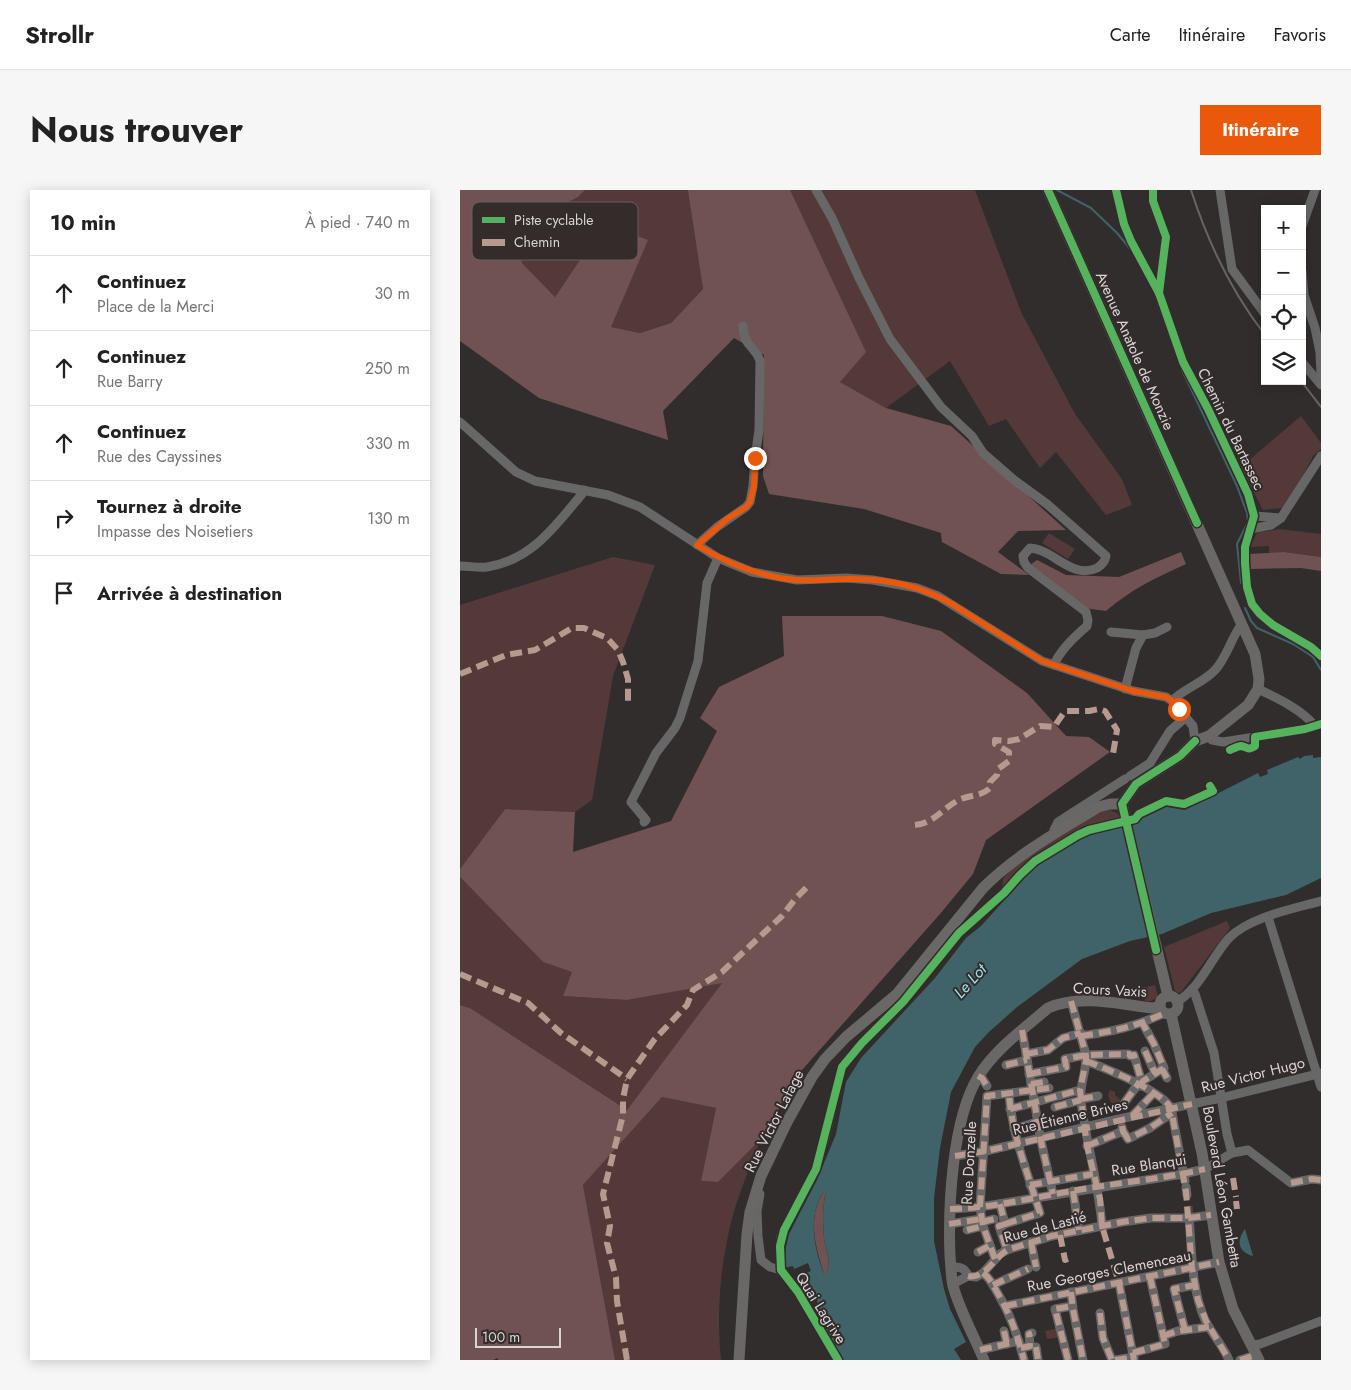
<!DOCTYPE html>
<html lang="fr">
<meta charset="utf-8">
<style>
:root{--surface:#fff;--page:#f6f6f6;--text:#222;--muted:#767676;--line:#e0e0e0;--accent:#ea580c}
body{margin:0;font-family:Jost,sans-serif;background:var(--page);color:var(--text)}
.controls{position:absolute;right:15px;top:15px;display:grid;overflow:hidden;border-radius:0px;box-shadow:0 2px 12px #0003}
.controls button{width:45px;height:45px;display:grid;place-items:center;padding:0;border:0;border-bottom:1px solid var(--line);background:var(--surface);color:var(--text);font:25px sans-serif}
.scale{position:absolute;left:15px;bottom:12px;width:86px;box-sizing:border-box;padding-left:5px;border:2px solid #dad5d5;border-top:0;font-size:14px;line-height:18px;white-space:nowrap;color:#dad5d5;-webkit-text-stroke:4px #342b2b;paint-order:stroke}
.stop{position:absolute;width:15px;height:15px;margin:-11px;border:4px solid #ea580c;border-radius:50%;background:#fff}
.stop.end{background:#ea580c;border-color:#fff;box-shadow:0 1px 5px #0008}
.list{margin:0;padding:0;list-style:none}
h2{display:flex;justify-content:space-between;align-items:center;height:65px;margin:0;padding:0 20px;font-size:21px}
h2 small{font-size:16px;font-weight:400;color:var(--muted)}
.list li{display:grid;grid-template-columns:32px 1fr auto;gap:15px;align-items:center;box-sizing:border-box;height:75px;padding:0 20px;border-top:1px solid var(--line)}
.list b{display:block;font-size:19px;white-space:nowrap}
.list p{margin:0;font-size:16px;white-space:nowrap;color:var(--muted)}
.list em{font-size:16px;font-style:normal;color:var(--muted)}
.icon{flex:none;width:28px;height:28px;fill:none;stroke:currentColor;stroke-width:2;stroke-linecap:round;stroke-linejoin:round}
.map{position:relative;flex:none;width:861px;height:1170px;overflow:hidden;border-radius:0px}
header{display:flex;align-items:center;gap:30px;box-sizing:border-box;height:70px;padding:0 25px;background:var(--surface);border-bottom:1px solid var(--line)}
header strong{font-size:24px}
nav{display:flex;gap:28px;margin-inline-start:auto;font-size:18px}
.intro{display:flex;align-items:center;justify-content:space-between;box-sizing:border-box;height:120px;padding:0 30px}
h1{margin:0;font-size:35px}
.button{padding:12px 22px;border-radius:0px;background:var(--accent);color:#fff;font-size:18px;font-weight:700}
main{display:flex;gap:30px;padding:0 30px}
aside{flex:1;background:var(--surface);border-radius:0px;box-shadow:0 2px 12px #0003}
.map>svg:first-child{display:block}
.green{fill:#543939}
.forest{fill:#715252}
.water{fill:#3f6369;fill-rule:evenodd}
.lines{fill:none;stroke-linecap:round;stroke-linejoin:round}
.stream{stroke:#3f6369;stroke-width:2}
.minor-tunnel{stroke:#4b4646;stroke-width:9;stroke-dasharray:9 4.5;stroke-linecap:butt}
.minor{stroke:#686767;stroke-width:9}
.major{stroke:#6a6767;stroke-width:11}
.rail{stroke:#676464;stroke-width:2}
.quiet{stroke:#b69a8f;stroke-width:6;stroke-dasharray:12 6;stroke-linecap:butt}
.cycleway-casing{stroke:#342b2b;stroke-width:11}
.cycleway{stroke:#56b35d;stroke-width:8}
.route{stroke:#ea580c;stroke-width:6}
.labels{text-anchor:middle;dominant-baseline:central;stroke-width:4;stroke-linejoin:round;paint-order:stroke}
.street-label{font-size:15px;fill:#dad5d5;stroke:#342b2b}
.water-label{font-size:16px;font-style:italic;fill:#99e3f2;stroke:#342b2b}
.key{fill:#342b2b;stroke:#665e5e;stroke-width:1}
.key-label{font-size:14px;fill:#dad5d5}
</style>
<header>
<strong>Strollr</strong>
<nav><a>Carte</a><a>Itinéraire</a><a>Favoris</a></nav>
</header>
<div class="intro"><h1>Nous trouver</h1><a class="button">Itinéraire</a></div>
<main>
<aside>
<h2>10 min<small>À pied · 740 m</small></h2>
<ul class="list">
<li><svg class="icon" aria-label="ahead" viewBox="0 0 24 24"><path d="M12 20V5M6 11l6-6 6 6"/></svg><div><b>Continuez</b><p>Place de la Merci</p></div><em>30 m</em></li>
<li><svg class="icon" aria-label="ahead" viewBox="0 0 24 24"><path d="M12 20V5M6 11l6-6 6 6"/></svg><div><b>Continuez</b><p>Rue Barry</p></div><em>250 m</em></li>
<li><svg class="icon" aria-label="ahead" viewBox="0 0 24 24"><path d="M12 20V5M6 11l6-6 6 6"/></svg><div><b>Continuez</b><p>Rue des Cayssines</p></div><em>330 m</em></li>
<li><svg class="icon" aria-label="right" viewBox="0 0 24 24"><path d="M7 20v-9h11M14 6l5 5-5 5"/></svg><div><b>Tournez à droite</b><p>Impasse des Noisetiers</p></div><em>130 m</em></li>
<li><svg class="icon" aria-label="arrive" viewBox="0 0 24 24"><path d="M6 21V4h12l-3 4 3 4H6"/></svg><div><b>Arrivée à destination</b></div></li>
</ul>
</aside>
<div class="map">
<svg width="861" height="1170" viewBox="0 0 861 1170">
<rect width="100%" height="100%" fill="#322d2d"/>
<g class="green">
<polygon points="125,0 228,0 230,2 243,99 211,133 180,143 151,137 144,34 95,107 62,73 55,41 118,7"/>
<polygon points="330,0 515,0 561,122 615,224 662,289 672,315 646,325 596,262 580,278 546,229 529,236 490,171 426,218 380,192"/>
<polygon points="841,226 861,253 861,259 853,266 838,296 822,318 803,320 781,277"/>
<polygon points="819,339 861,344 861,367 824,362 809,363 809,356 790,357 797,343"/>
<polygon points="589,343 615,359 608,369 582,353"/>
<polygon points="153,367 195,375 153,486 132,610 115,622 45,619 0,679 0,415"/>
<path d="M650,620L658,624L662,633C615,641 575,665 544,700L542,699L543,689L553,677L640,621Z"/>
<polygon points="0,687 83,772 113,782 103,806 167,810 263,792 167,920 10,818 0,815"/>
<polygon points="767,731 770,738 721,802 719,803 715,801 704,757"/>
<polygon points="695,795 698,807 691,811 685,811 683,798"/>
<polygon points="650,900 655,902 655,905 664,913 654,923 654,918 655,917 650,911 648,904"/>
<path d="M202,907L256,918L241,991L258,992L301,949C288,982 273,1016 267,1051C259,1089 257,1131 261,1170H155L123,995Z"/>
<polygon points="599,1138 601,1147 587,1149 585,1141"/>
</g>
<g class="forest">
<polygon points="0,0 125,0 118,7 55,41 62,73 95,107 144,34 188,50 151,137 180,143 211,133 243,99 228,0 330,0 406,162 380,192 426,218 491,236 606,340 558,341 538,362 569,385 541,384 482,352 481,343 404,319 309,304 303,286 304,165 274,148 203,221 208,250 79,208 0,151"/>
<path d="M721,362L726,374C697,387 670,400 646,421L624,418L570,375L577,370L606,385L659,387Z"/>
<polygon points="824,362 861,367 861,381 841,378 789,379 789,364"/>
<polygon points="322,426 422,426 481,441 567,503 606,546 629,547 650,562 526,650 513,684 480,724 342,880 301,949 258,992 241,991 256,918 202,907 123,995 155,1170 38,1170 38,1168 33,1170 0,1170 0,815 10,818 167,920 262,793 167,810 103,806 112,782 83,772 0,687 0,679 45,619 115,622 113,662 211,631 257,541 240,528 259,497 324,466"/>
<path d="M364,1001L366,1003C362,1015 363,1036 364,1048C366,1063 373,1072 365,1087C356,1058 346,1029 364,1001Z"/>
</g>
<g class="water">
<path d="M853,565V568L861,567V688L826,705L751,723L702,744L670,751L622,769L557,817L529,842L515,857L491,902L480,958L474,1008V1051L484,1099L490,1119L506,1152L494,1159L501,1170H380L354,1126L359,1119L355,1100L346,1097L340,1102L339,1086L351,1081L348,1073L334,1079L333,1076L324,1078L326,1057L329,1044L357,990L376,944L386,892L401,868L475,788L506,748L521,736L579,672L621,648L677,630L702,616L725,620L798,583L800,587L808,584L807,580L838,567L840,569L844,566ZM364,1001L366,1004C362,1015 363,1035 364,1048C366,1062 373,1072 365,1086C354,1060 347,1026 364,1001Z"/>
<path d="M785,1039L793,1066C778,1062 776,1051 785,1039Z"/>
</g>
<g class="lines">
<g class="stream">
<polyline points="597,0 631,18 657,43 672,61"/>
<polyline points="694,102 716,164"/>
<polyline points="722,180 777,296 787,323 788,332 777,354 781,393"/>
<polyline points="785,418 791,431 797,438 833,454 853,467 861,480"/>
</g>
<polyline class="minor-tunnel" points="728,1016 729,1027"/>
<g class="minor">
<path d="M356,0L372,28L399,88L430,149L481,217L512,246L523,263L554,290L587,314L646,366C645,372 642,375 637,378C612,390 593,359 570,358L563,366L564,372L568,378L626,422L628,430L627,436C614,447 600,460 594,475"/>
<polyline points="656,0 664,34 671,51 699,103 723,172 748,219 788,304 794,326 785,357 785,373 787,397 792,414 800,424 813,435 851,457 861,466"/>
<polyline points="693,0 693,11 706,47 699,103"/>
<polyline points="760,0 772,79 805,124"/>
<polyline points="842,36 855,0"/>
<polyline points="842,82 844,105 855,138 860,162 861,184"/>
<polyline points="842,172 861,195"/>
<polyline points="0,232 56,282 75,291 148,305 180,317 258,368 292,382 337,390 386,388 413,390 457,398 478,406 582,471 673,501 706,507 712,511 733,536 735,551"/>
<polyline points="794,326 821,328"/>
<polyline points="791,339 811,335 821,328 861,266"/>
<path d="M237,355L257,337L286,317L290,312L293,296L295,268L299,240L300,171C295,155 284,158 283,136"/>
<path d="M0,376C9,376 18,378 27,377C72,370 95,336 122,304L124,300"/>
<polyline points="651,442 683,445"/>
<polyline points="665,499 676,458 683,445 695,443 707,437"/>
<path d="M798,499C817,508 841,519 855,536"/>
<path d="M712,511C724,498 744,493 756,479C767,466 771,449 781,435"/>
<polyline points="749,546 752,550 763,552 845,539 861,534"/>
<polyline points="670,586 690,573 710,541 726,527"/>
<polyline points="184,632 186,630 171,612 196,563 215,538 220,528 238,471 247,393 258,368"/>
<polyline points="595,644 594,640 598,632 665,589"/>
<polyline points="808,727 861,897"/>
<polyline points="732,799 735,804 754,863 767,944 772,963"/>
<path d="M611,811L626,865C627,881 619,895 621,911C626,953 639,994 642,1036"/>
<path d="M718,811C741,797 751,768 769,748C790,727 832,719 861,711"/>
<polyline points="562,840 581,951 593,1004"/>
<path d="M621,846C655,841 674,837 705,823"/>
<polyline points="685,861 695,883"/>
<polyline points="566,864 588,860 603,848 621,843"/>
<path d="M626,871C647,879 700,900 711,918L725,991"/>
<polyline points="546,875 567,870"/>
<polyline points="702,879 707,888"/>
<polyline points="569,884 606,877 605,869 626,865 669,864 670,866 674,865 680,886 680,896"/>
<polyline points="518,886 522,888 527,896"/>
<polyline points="571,894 584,892"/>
<polyline points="680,896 683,891 704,878 694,854 683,834"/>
<polyline points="621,909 638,906"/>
<polyline points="665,912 678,894"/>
<polyline points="595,917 621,910"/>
<polyline points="550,919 620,900"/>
<polyline points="672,926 693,904"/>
<polyline points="554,939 577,932"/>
<polyline points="663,941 668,949 690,938 712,923"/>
<polyline points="627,956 663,941 662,937"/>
<polyline points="495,966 526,961 659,929 761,908 861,883"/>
<polyline points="570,995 633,984"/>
<polyline points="726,997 727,1005"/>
<polyline points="613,1001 619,1040"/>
<polyline points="300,1004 297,1021 298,1046 301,1070 310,1077 321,1080 338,1102 378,1170"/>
<polyline points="540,1014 545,1034 539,1036 547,1060"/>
<polyline points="490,1019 520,1017 723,984 745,979 772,963 788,960 831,993 852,989 861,990"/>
<path d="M729,1027C732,1062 731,1098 745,1130C752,1144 763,1156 769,1170"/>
<polyline points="522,1032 534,1029"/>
<polyline points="489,1034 521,1029"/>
<path d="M545,1034L580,1023C568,984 552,945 549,904"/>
<polyline points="507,1040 523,1036"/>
<polyline points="571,1052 576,1077"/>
<polyline points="518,1062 529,1056"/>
<polyline points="535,1069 523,1036 520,1017 527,906 589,898"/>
<path d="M491,1077C499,1077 505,1077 508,1086"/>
<polyline points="321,1080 320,1056 321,1047 356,979 365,948 381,881"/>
<path d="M523,1083C530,1088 533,1095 537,1102C551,1126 557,1144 564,1170"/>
<polyline points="659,1093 674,1170"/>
<polyline points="493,1094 508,1086 516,1087 523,1083 540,1064 547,1060 592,1046 662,1032 691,1028 729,1028 751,1025"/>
<polyline points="533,1095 568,1079"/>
<polyline points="611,1102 613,1119 623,1170"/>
<polyline points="545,1116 759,1072"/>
<polyline points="640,1123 643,1148 652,1170"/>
<polyline points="725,1140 714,1099 735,1095"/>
<polyline points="544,1141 547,1154"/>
<polyline points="703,1146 718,1141 749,1137"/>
<polyline points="791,1155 800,1154 861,1131"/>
<polyline points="576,1157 578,1170"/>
<polyline points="561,1158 570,1156 569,1144 572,1143"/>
<polyline points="520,1160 559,1151"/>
<polyline points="673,1163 705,1154 690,1087"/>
<polyline points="608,1170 595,1119 612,1116"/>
<polyline points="655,1170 674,1167"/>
<polyline points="780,1170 796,1165"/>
</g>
<g class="major">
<polyline points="588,0 795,464 799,489 798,499 788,515 749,546 735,551 720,566 676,594 662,614"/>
<polyline points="662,614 708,806"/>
<circle cx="709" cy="815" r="9"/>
<polyline points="711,824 742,963 759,1072 773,1119 799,1170"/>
<path d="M279,1170L287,1044L290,1022L301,986L327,932L352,887L365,869L386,847L437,804L523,698C557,664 598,642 638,617L650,614H662"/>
<path d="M524,1170C514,1146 500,1121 493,1096C491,1087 491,1076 490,1066C488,1017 492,930 518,887C535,859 564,839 588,818C620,804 658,814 692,818L700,817"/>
</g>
<g class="rail">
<path d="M731,0C748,53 771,101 805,145"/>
<polyline points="841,191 861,217"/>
</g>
<g class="quiet">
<polyline points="0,484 46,465 75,460 112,438 124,438 147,448 158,460 163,472 168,489 168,514"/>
<path d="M455,635C475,633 483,617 501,609C511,605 522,606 530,598V592L537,585L538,579L549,571V562L535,554V550L549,551L559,549L580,536L594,537L605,521H629L639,519L645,521L657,540L653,564"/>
<polyline points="0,784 68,813 101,843 167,889"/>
<polyline points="611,811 626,865 626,871 620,900 627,956 640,1009 642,1036 659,1093 674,1170"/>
<polyline points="562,840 581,951 593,1004"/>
<path d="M621,846C655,841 674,837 705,823"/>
<polyline points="685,861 695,883"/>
<polyline points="566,864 588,860 603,848 621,843"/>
<path d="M626,871C647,879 700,900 711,918L726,1002L732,1078L738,1110L746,1131L769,1170"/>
<polyline points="546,875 567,870"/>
<polyline points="702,879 707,888"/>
<polyline points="569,884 606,877 605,869 626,865 669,864 670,866 674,865 680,886 680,896"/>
<polyline points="518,886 522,888 527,896"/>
<polyline points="571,894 584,892"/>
<polyline points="680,896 683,891 704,878 694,854 683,834"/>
<polyline points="621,909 638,906"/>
<polyline points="665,912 678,894"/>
<polyline points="595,917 621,910"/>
<polyline points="550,919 620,900"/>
<polyline points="672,926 693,904"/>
<polyline points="554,939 577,932"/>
<polyline points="663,941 668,949 690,938 712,923"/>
<polyline points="627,956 663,941 662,936"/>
<polyline points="495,966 526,961 732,914"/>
<polyline points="773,988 776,1007"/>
<polyline points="831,993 852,989 861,990"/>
<polyline points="570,995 633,984"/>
<polyline points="613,1001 619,1040"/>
<polyline points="776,1011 777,1019"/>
<polyline points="540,1014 545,1034 539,1036 547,1060"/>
<path d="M490,1019C531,1018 571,1008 612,1001C656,993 701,989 745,979"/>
<polyline points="522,1032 534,1029"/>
<polyline points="489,1034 521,1029"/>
<path d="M545,1034L580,1023C568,984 552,945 549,904"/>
<polyline points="507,1040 523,1036"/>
<polyline points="600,1045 605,1070 608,1069"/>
<polyline points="571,1052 576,1077"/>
<polyline points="518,1062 529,1056"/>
<polyline points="535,1069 523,1036 520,1017 527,906 589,898"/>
<path d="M523,1083C530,1088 533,1095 537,1102C551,1126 557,1144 564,1170"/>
<path d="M508,1086C524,1090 534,1068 547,1060L592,1046L662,1032L691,1028H729L751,1025"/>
<polyline points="533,1095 568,1079"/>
<polyline points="611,1102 613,1119 623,1170"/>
<polyline points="545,1116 759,1072"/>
<polyline points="640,1123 643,1148 652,1170"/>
<polyline points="725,1140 714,1099 735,1095"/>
<polyline points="544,1141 547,1154"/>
<polyline points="703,1146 718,1141 749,1137"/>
<polyline points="576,1157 578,1170"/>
<polyline points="561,1158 570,1156 569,1144 572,1143"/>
<polyline points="520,1160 559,1151"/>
<polyline points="673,1163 705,1154 690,1087"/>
<polyline points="167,1170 157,1111 156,1088 147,1053 150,1036 143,1004 163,925 163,909 167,889 194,850 227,815 233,800 262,782 322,726 336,708 349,695"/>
<polyline points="608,1170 595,1119 612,1116"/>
<polyline points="655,1170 674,1167"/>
<polyline points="780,1170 796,1165"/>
</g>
<g class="cycleway-casing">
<g id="cycleway">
<polyline points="588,0 737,333"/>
<polyline points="656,0 664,34 671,51 699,103 723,172 748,219 788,304 794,326 785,357 785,373 787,397 792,414 800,424 813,435 851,457 861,466"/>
<polyline points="693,0 693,11 706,47 699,103"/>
<path d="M770,560C773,559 778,556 781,556C788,557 788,561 795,556V547L845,539L861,534"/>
<polyline points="696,760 662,614 676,594 720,566 735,551"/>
<polyline points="378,1170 338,1102 321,1080 320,1056 324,1040 356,979 382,877 402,853 443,812 499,743 544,703 560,685 575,671 618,645 629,640 675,629 679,624 706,611 724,614 753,601 750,596"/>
</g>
</g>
<use href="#cycleway" class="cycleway"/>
</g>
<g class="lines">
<path class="route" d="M295,268L294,296L290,312L286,317L267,329L237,355C268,374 299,387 336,390C352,391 369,389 386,389C422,388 460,395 492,414L582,471L673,501L706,507L712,511L719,519"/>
</g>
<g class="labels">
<g class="street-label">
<text transform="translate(675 161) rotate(66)">Avenue Anatole de Monzie</text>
<text transform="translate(771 239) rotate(64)">Chemin du Bartassec</text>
<text transform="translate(650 800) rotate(3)">Cours Vaxis</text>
<text transform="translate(793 885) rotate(-14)">Rue Victor Hugo</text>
<text transform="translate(610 927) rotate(-13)">Rue Étienne Brives</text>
<text transform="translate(314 931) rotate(-63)">Rue Victor Lafage</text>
<text transform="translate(509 973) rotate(-87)">Rue Donzelle</text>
<text transform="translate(689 975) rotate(-9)">Rue Blanqui</text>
<text transform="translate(762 997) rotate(80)">Boulevard Léon Gambetta</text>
<text transform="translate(585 1037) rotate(-15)">Rue de Lastié</text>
<text transform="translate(649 1081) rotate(-11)">Rue Georges Clemenceau</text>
<text transform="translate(361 1118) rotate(58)">Quai Lagrive</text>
</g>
<g class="water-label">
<text transform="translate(510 791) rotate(-48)">Le Lot</text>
</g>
</g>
<rect x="12" y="12" width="166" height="58" rx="8" class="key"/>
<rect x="22" y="27" width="23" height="6" fill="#56b35d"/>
<rect x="22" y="49" width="23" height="7" fill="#b69a8f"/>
<g class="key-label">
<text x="54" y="35">Piste cyclable</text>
<text x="54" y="57">Chemin</text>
</g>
</svg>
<div class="controls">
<button>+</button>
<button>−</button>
<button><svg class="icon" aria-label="locate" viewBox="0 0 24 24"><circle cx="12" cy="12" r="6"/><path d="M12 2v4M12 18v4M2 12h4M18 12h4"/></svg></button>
<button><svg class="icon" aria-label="layers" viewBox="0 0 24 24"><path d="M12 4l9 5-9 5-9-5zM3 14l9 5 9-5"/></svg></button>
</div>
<div class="scale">100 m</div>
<div class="stop" style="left:719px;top:519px"></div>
<div class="stop end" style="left:295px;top:268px"></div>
</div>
</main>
